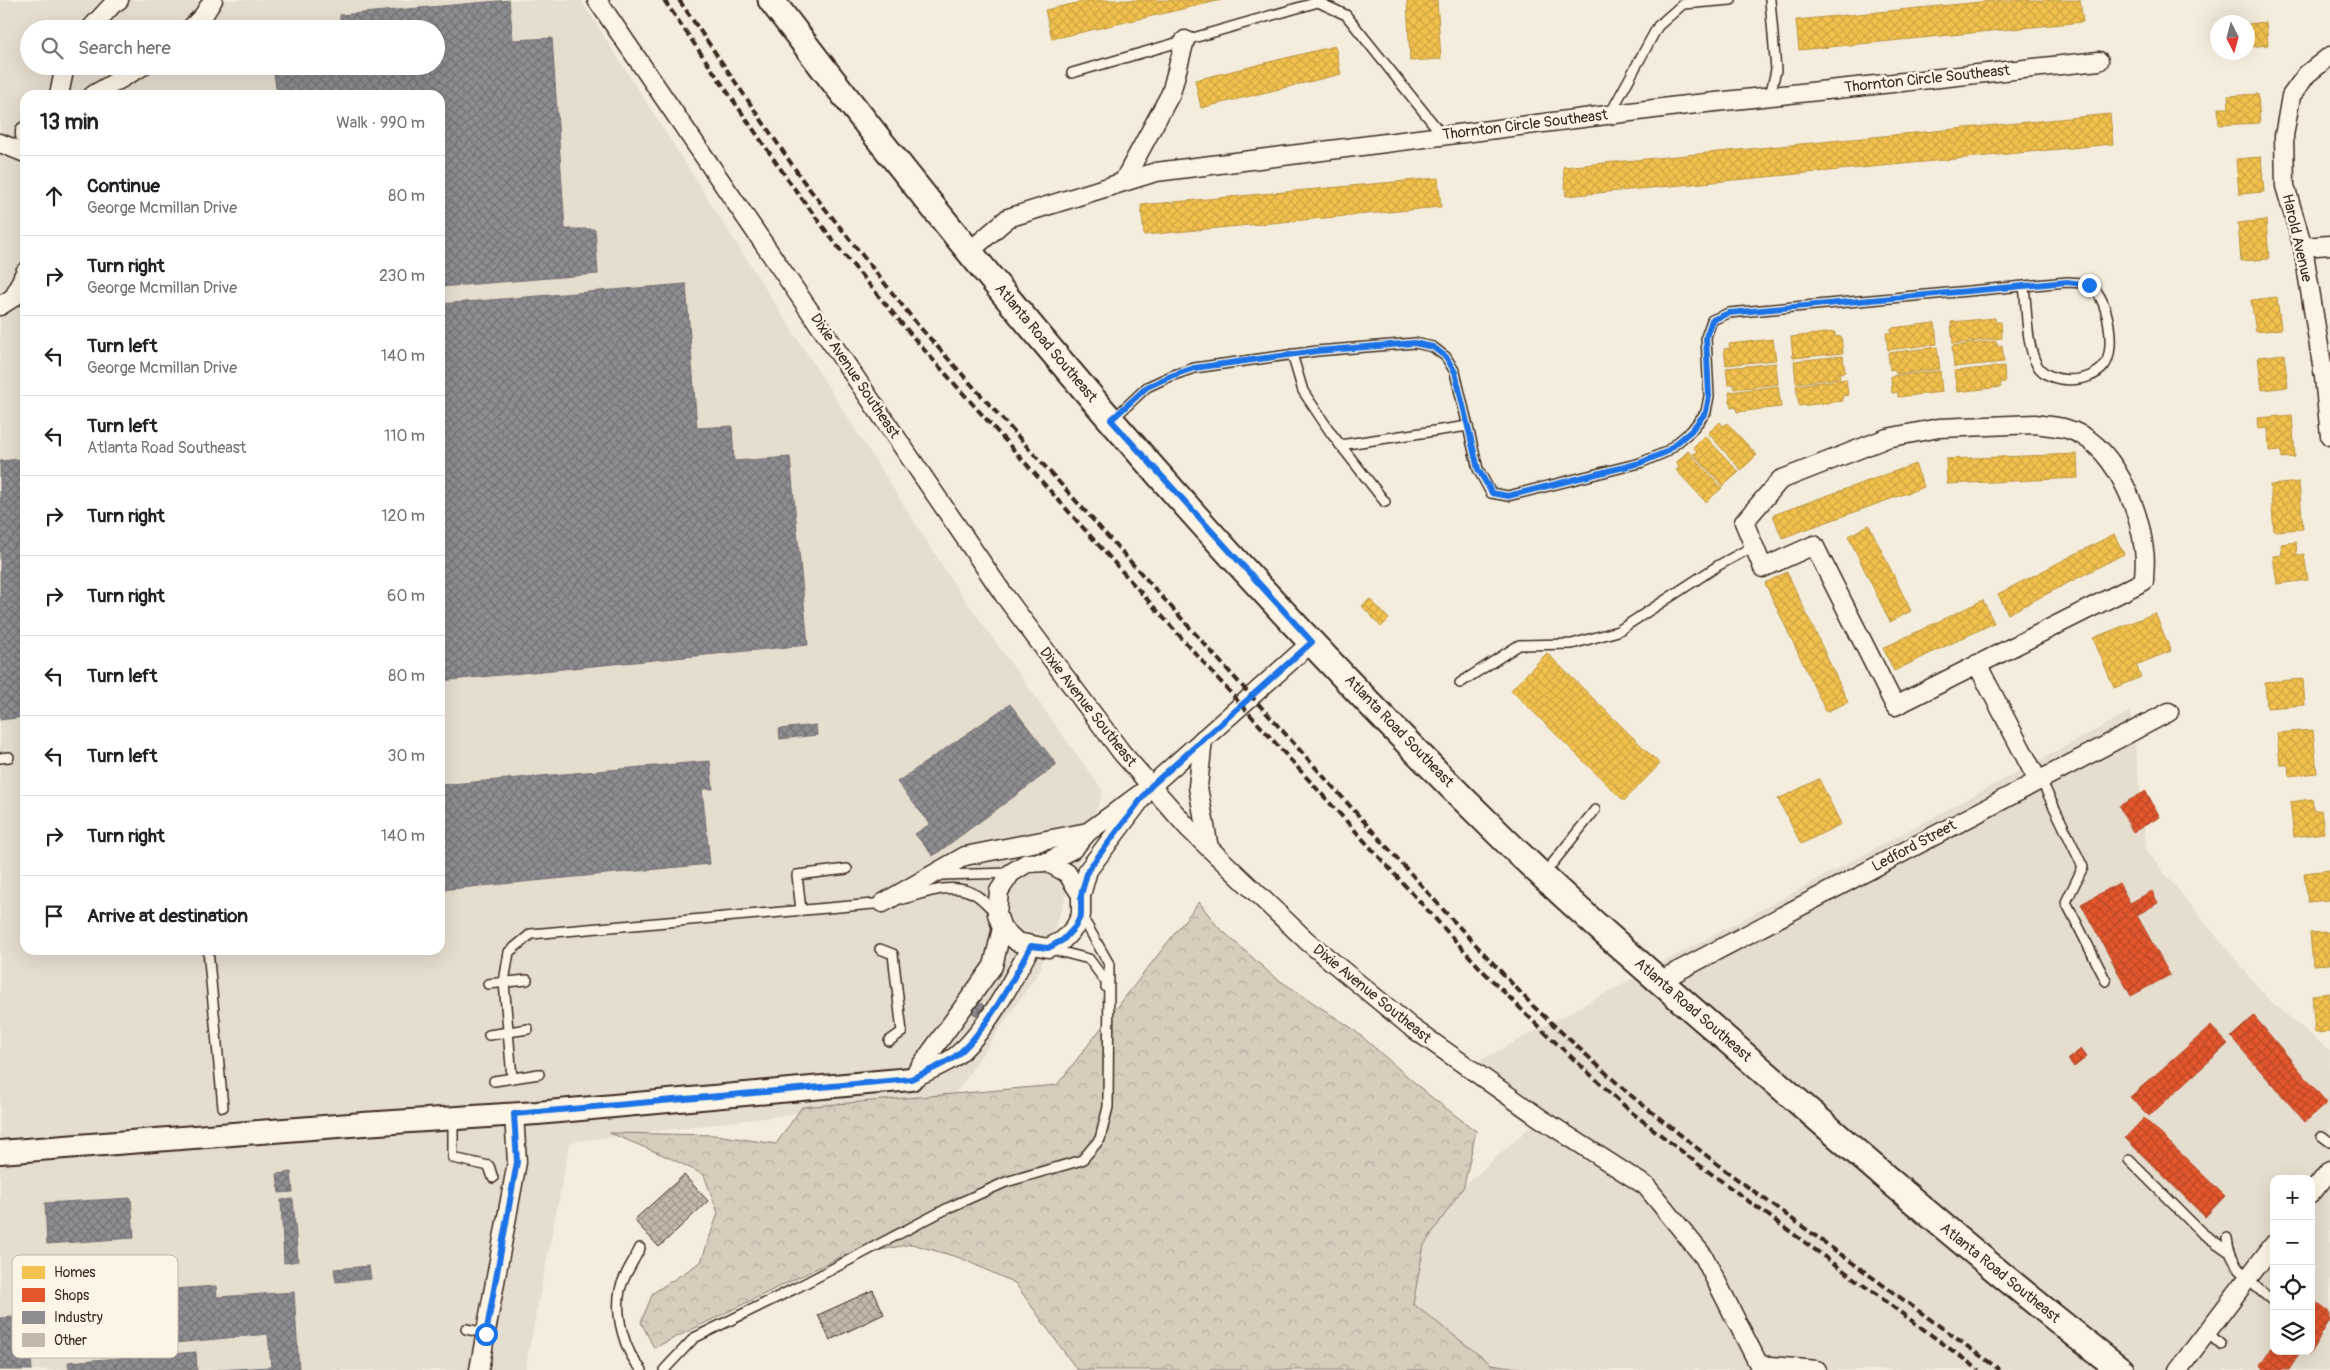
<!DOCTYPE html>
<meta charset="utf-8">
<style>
:root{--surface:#fff;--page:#f2f2f2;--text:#202124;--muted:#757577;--line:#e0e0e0}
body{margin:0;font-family:Pangolin,sans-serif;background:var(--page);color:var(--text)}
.controls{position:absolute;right:15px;bottom:15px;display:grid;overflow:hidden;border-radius:10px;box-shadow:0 5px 20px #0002}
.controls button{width:45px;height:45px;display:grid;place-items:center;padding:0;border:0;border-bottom:1px solid var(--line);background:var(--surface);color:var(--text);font:25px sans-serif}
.compass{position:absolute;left:2210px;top:15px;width:45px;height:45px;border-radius:50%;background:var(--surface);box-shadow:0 5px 20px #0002;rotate:174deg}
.stop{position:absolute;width:15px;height:15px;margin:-11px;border:4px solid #1a73e8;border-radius:50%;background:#fff}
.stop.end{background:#1a73e8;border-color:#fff;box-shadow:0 1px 5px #0008}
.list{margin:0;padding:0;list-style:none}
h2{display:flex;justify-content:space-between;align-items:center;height:65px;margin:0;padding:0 20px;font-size:21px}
h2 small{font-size:16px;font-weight:400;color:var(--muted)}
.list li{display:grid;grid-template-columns:32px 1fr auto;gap:15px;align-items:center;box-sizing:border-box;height:80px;padding:0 20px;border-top:1px solid var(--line)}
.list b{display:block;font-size:19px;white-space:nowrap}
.list p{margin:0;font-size:16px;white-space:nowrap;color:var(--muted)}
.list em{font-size:16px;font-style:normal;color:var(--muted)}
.icon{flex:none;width:28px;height:28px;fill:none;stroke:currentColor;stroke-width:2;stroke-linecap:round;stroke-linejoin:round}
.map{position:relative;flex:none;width:2330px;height:1370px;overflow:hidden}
.search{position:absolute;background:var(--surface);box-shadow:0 5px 20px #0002;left:20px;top:20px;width:425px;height:55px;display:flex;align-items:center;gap:12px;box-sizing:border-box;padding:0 18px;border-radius:28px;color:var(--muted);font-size:19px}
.panel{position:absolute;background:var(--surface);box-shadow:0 5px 20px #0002;left:20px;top:90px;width:425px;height:865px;border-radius:15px}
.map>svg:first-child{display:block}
.built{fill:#e5ddce;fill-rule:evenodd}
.forest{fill:url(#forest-crowns);stroke:#887c6e}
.homes{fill:url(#homes-cross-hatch);stroke:#bb9440}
.shops{fill:url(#shops-cross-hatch);stroke:#b14a29}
.industry{fill:url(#industry-cross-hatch);stroke:#746f6f}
.building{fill:url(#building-cross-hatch);stroke:#3b2a1e}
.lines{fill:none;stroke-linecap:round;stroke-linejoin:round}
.service-casing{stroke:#3b2a1e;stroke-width:12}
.minor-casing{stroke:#3b2a1e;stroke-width:21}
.tertiary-casing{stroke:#3b2a1e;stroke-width:26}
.secondary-casing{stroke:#3b2a1e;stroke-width:29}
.service{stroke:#fcf5e5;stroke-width:9}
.minor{stroke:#fcf5e5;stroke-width:18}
.tertiary{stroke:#fcf5e5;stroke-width:22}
.secondary{stroke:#fcf5e5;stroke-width:25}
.rail{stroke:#3b2a1e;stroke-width:4;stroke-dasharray:8 4;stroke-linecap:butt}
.route{stroke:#1a73e8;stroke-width:6}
.labels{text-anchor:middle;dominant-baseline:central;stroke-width:5;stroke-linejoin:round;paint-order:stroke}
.street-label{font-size:15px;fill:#3b2a1e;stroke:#fcf5e5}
.key{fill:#fcf5e5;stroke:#c2b8a9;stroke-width:1}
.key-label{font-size:14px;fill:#3b2a1e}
</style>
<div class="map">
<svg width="2330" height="1370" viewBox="0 0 2330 1370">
<defs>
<pattern id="forest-crowns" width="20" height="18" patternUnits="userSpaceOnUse" patternTransform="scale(1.25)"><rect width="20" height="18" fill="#d6cdbd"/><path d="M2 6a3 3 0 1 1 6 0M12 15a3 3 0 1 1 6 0" fill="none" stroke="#b9b0a2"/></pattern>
<pattern id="homes-cross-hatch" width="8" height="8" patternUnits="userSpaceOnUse" patternTransform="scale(1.25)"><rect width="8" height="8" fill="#f2c14e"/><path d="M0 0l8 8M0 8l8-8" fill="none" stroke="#d0a644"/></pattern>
<pattern id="shops-cross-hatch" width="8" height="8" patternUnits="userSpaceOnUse" patternTransform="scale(1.25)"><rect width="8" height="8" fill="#e4572e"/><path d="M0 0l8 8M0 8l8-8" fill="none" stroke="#ba4827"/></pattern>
<pattern id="industry-cross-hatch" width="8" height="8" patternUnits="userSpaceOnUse" patternTransform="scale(1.25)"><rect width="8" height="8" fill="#8d8d92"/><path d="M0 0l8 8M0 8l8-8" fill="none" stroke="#747377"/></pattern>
<pattern id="building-cross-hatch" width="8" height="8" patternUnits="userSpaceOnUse" patternTransform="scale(1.25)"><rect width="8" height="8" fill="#c3b9aa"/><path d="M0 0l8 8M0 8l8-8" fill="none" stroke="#a0978a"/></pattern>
</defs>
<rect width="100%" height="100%" fill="#f4eddd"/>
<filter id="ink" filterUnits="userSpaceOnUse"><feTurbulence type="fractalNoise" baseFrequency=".02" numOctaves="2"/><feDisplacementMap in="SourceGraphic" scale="10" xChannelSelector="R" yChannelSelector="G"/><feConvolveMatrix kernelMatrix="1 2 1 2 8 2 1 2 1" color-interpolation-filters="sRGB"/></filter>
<g filter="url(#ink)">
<g class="built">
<path d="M0,0H581L958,590L1103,791L1040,970L955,1094L570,1142L525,1370H0ZM29,29H436V66H29ZM25,95H440V950H25Z"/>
<path d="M2131,711L2147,852L2268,999L2330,1051V1370H1532L1491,1364L1413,1304L1424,1245L1464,1186L1540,1118L1470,1066ZM2274,1179H2311V1351H2274Z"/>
</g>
<polygon class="forest" points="1199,902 1217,926 1273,976 1353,1029 1430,1096 1476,1131 1464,1186 1424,1245 1413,1304 1491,1364 1532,1370 1077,1370 1015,1283 960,1258 912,1244 838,1258 654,1348 641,1322 653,1293 701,1262 718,1213 704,1175 670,1158 610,1133 716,1135 776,1144 802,1107 1057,1085"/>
<g class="homes">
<polygon points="1090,0 1222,0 1052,39 1045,10"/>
<polygon points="1407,0 1437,0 1441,59 1410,61"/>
<polygon points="2001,0 2080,0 2083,22 1799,50 1796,20"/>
<polygon points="2266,22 2268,45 2248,47 2248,24"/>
<polygon points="1335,46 1341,74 1201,108 1195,80"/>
<polygon points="2258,94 2260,123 2219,125 2218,108 2229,108 2228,96"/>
<polygon points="2110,114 2113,144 1566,196 1563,167"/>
<polygon points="2261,157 2264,192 2239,194 2236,159"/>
<polygon points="1438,178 1441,207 1144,235 1141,205"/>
<polygon points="2266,220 2269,259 2241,261 2238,223"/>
<polygon points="2277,297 2281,329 2256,332 2251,300"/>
<polygon points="1995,318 1995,322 2001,322 2002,338 1953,344 1951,322"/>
<polygon points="1935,323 1937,344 1888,350 1886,333 1891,333 1891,328"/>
<polygon points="1835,332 1835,337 1841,336 1843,353 1793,358 1791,337"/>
<polygon points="1773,339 1776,360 1726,365 1724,349 1730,348 1729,344"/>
<polygon points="1996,341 1997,346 2002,345 2004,362 1954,367 1952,346"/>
<polygon points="1937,347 1940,369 1896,374 1895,369 1890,370 1888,353"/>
<polygon points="2284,354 2288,387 2262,390 2258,357"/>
<polygon points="1843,356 1845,372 1839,373 1840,378 1796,383 1794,361"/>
<polygon points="1776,363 1778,384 1734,389 1734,384 1728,385 1726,368"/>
<polygon points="2004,366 2005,382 2000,383 2001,387 1957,392 1954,371"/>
<polygon points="1940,371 1942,392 1898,397 1898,392 1892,393 1891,376"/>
<polygon points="1846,379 1848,395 1842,396 1843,401 1799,406 1796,385"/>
<polygon points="1778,386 1781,407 1737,412 1736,407 1731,408 1729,392"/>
<polygon points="2292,415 2295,457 2282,458 2281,450 2269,451 2268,428 2258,429 2257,418"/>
<polygon points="1720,422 1723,426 1727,423 1757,455 1741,470 1708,433"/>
<polygon points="1705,436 1739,472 1723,486 1693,454 1697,451 1693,447"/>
<polygon points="1688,451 1722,488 1706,502 1676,470 1680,467 1676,463"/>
<polygon points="2077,454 2078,478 1947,484 1946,459"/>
<polygon points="1915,464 1924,487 1782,538 1773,515"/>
<polygon points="2299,482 2303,529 2274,531 2270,485"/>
<polygon points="1869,525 1911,611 1890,622 1848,536"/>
<polygon points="2114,534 2124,554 2008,614 1998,594"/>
<polygon points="2296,542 2297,555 2304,554 2308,580 2277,584 2273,556 2282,555 2281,544"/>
<polygon points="1787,572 1848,702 1826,712 1765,583"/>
<polygon points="1370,599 1389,619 1381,627 1362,606"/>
<polygon points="1983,600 1994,623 1894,671 1883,648"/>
<polygon points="2155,613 2171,651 2136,665 2141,677 2114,688 2093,638"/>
<polygon points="1547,653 1660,764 1624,801 1511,690"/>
<polygon points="2303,679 2305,705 2267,708 2265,682"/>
<polygon points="2313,730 2317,773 2289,776 2288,765 2280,765 2277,733"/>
<polygon points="1819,779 1841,824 1801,844 1778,799"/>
<polygon points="2312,799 2314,811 2321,810 2324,833 2294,837 2290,802"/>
<polygon points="2330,870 2330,900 2308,902 2304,873"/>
<polygon points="2330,932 2330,964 2313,965 2310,933"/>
<polygon points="2330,993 2330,1032 2315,1033 2312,995"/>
</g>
<g class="shops">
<polygon points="2146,791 2160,817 2133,832 2119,806"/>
<polygon points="2119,883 2170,975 2131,996 2081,904"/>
<polygon points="2152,891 2158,903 2137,915 2130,903"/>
<polygon points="2254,1016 2327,1103 2305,1122 2231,1037"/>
<polygon points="2211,1026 2228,1044 2149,1116 2130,1097"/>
<polygon points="2081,1049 2087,1057 2074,1067 2068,1059"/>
<polygon points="2144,1118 2225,1196 2205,1217 2125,1138"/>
<polygon points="2312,1299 2330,1313 2330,1320 2309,1355 2301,1351 2311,1351"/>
<polygon points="2274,1344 2274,1351 2301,1351 2289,1370 2266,1370 2260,1366"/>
</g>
<g class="industry">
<polygon points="509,0 513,40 552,38 565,229 595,229 598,274 440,287 440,95 277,95 273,66 436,66 436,29 340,29 340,15"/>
<polygon points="686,284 697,428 732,426 734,461 790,457 808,645 440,681 440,304"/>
<polygon points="21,459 25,525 25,717 0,720 0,461"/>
<polygon points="1010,704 1057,765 933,856 915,834 930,824 897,782"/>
<polygon points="816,725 817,735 780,739 779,729"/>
<polygon points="710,761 713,789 702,789 710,864 440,890 440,785"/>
<polygon points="976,1000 986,1007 979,1017 969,1011"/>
<polygon points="291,1172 293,1192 279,1193 277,1174"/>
<polygon points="131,1198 134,1238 47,1244 45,1203"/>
<polygon points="293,1199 298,1261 284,1263 281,1200"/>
<polygon points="369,1266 371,1279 336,1282 334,1269"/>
<polygon points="216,1286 217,1297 294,1292 299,1370 218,1370 271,1367 268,1334 72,1353 31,1360 32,1370 0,1370 0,1318 146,1308 145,1291"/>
<polygon points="196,1352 197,1370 69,1370 68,1362"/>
</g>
<g class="building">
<polygon points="684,1175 708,1201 659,1247 634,1220"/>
<polygon points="873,1290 884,1314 830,1340 818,1315"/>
</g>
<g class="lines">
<g class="service-casing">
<g id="service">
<polyline points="1770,0 1776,70 1770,96"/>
<polyline points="1072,73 1318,2 1346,15 1443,136"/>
<polyline points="1610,114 1658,26 1683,4 1731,0"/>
<polyline points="1292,354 1303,391 1331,433 1385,502"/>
<path d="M1112,420L1147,387L1171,376L1194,368L1317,351L1415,343L1433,347L1446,357L1455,372L1478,469L1491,493L1508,496L1640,463L1666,452L1691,431L1706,412L1709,396L1706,337L1712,320L1729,313L2067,282C2074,283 2084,282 2090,285C2108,296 2117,349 2104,366C2090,384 2049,385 2037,365C2026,345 2027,308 2024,286"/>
<polyline points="1340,445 1468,426"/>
<polyline points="1460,683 1519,645 1572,644 1618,631 1719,565 1754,546"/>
<polyline points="0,758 9,757"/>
<polyline points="2041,780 2083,867 2066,902 2106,981"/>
<polyline points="1544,874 1595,810"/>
<polyline points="939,875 1011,873"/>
<path d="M903,899C925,893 954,881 976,895C984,900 990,908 997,914"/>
<polyline points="801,910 797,875 847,869"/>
<polyline points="880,949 893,954 902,1032 889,1041"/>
<polyline points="1050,949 1089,959 1106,982 1106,987"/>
<polyline points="208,950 223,1107"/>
<polyline points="488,984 527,980"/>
<polyline points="489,1035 528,1029"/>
<polyline points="512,1078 504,982 509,952 531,934 885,903"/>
<polyline points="494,1081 539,1074"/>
<polyline points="453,1119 453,1158 489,1166 493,1178"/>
<polyline points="2322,1136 2330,1142"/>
<polyline points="2129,1160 2202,1233 2228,1251"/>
<path d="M2227,1238C2229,1266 2253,1285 2274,1302"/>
<path d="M640,1248C634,1261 623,1276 620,1290C615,1315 624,1352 642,1370"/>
<polyline points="466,1329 486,1333"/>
<polyline points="2207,1332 2221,1345"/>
<polyline points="664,1370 694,1338 796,1288 950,1207 1006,1182 1082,1160 1100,1139 1108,1107 1109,964 1081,915"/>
</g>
</g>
<g class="minor-casing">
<g id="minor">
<polyline points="597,0 1004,595 1122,753 1189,829 1307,941 1411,1027 1540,1118 1646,1186 1704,1257 1759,1365 1817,1370"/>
<polyline points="90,29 114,3 119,0"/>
<polyline points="190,29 203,16 213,0"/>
<polyline points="2330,56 2307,74 2291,96 2284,136 2285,186 2303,247 2324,377 2330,436"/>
<polyline points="59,95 65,66"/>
<polyline points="93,95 143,66"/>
<polyline points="25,131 25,136"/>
<polyline points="0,143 25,153"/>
<polyline points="1123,182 1171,93 1185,40"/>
<polyline points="2303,247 2330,245"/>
<polyline points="970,251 1008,218 1156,172 1678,106 2099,61"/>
<polyline points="0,306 14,297 25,272"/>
<path d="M2036,424C2046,426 2057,426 2067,429C2113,442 2139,507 2144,550C2146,560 2144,571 2144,581L1895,706L1814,545L1763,568L1744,522L1780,480L1887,438L1939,428Z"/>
<polyline points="1977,664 2038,781"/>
<polyline points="1203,739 1198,787 1209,848"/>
<polyline points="1151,786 1088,870 1081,895 1081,915 1075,927 1063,940 1048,948 1017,942 1002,928 997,914 999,891 1011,873 1027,863 1047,862 1073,849 1088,832 1151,786 1312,642"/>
<polyline points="1047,862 1067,873 1081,895"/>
<polyline points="883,903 965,856 1088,832"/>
<polyline points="1659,981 2169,712"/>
<polyline points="915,1074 993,966 1002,928"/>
<path d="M911,1079C925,1072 941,1066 953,1058C983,1037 1014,978 1031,946"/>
<polyline points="2311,1194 2330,1170"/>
<polyline points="479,1370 517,1162 514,1114"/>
<polyline points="2178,1370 2274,1244"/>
</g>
</g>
<g class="tertiary-casing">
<polyline id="tertiary" points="0,1152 363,1124 537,1113 911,1079"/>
</g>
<g class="secondary-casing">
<path id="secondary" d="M771,0C995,295 1238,579 1504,839C1587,920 1676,995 1764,1072C1881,1174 1998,1275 2121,1370"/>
</g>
<use href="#service" class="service"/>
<use href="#minor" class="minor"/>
<use href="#tertiary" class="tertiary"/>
<use href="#secondary" class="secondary"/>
<g class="rail">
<polyline points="664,0 791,184 841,251 919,344 1287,756 1482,970 1540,1028 1630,1111 1698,1164 1979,1370"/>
<polyline points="679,0 804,182 917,324 1448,915 1534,1007 1629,1094 1726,1171 2000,1370"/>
</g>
</g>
</g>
<g class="lines" filter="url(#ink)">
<path class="route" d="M486,1334L517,1162L514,1114L911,1079C925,1072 941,1066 953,1058C983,1037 1014,978 1031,946L1048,948L1063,940L1075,927L1081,915V895L1088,870L1151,786L1312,642L1111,420L1147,387L1171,376L1194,368L1317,351L1414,343L1433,347L1446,357L1455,372L1478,469L1492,493L1508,496L1640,463L1666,452L1691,431L1706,412L1709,396L1706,337L1712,320L1729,313L2067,282L2089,285"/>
</g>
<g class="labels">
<g class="street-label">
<text transform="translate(1927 79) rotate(-6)">Thornton Circle Southeast</text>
<text transform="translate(1525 125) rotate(-7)">Thornton Circle Southeast</text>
<text transform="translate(2297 238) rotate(77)">Harold Avenue</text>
<text transform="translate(1046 343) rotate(50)">Atlanta Road Southeast</text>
<text transform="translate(855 376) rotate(56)">Dixie Avenue Southeast</text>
<text transform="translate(1088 707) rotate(52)">Dixie Avenue Southeast</text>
<text transform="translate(1399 731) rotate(46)">Atlanta Road Southeast</text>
<text transform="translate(1914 846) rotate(-28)">Ledford Street</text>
<text transform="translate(1372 994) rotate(39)">Dixie Avenue Southeast</text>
<text transform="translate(1693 1010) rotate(41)">Atlanta Road Southeast</text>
<text transform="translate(2000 1273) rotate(39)">Atlanta Road Southeast</text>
</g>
</g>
<rect x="12" y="1255" width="166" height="103" rx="8" class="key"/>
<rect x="22" y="1266" width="23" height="13" fill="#f2c14e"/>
<rect x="22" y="1288" width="23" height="14" fill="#e4572e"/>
<rect x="22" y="1311" width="23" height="13" fill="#8d8d92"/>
<rect x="22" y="1333" width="23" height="14" fill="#c3b9aa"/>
<g class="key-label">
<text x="54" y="1277">Homes</text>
<text x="54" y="1300">Shops</text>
<text x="54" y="1322">Industry</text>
<text x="54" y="1345">Other</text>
</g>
</svg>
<div class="controls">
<button>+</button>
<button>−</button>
<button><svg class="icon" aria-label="locate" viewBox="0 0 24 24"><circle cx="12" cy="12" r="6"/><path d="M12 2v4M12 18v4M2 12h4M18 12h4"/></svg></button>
<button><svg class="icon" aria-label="layers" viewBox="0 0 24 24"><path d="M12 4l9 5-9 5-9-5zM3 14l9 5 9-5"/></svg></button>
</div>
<svg class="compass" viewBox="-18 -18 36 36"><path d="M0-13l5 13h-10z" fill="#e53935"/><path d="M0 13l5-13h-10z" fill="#757577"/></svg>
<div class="stop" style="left:486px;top:1334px"></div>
<div class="stop end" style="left:2089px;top:285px"></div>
<div class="search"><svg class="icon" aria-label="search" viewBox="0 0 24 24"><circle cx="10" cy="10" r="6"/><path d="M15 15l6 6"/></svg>Search here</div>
<section class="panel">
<h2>13 min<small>Walk · 990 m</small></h2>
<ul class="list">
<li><svg class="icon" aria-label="ahead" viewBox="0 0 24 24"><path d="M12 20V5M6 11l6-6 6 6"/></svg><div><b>Continue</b><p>George Mcmillan Drive</p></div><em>80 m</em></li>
<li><svg class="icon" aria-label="right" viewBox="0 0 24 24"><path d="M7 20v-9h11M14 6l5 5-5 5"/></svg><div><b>Turn right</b><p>George Mcmillan Drive</p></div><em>230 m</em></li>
<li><svg class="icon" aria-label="left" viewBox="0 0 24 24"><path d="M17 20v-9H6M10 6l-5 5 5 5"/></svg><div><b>Turn left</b><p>George Mcmillan Drive</p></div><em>140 m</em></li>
<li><svg class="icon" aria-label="left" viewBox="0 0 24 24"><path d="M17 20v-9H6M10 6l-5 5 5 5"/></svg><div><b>Turn left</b><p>Atlanta Road Southeast</p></div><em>110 m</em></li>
<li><svg class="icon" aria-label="right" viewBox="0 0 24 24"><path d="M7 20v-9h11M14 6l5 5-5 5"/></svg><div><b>Turn right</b></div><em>120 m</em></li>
<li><svg class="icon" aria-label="right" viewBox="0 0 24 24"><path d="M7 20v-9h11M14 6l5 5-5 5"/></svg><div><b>Turn right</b></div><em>60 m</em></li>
<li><svg class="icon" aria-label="left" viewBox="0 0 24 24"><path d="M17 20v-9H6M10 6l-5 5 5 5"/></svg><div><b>Turn left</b></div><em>80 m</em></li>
<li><svg class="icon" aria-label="left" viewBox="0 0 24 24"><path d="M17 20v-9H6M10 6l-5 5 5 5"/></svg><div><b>Turn left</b></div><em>30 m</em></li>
<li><svg class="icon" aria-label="right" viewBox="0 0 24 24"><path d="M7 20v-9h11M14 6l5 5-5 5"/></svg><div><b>Turn right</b></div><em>140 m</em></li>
<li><svg class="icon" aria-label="arrive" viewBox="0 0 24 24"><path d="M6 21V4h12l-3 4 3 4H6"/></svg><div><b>Arrive at destination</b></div></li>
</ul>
</section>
</div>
